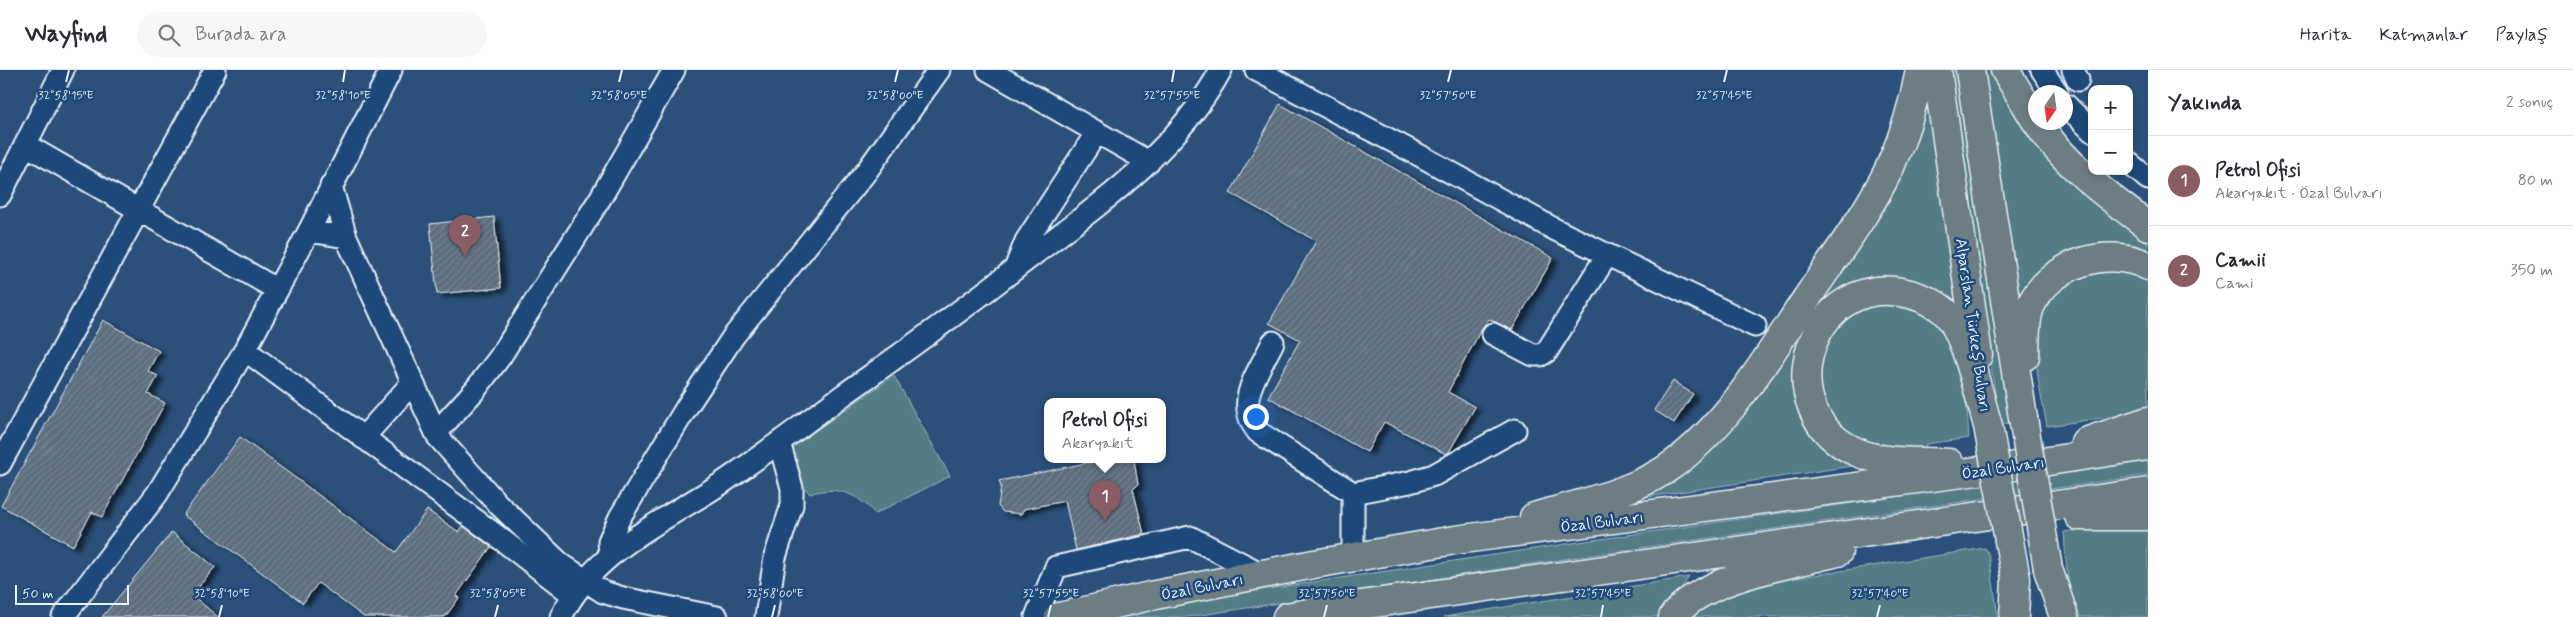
<!DOCTYPE html>
<html lang="tr">
<head>
<meta charset="utf-8">
<style>
	body { margin:0; font-family:Mynerve,sans-serif; background:#f7f7f7; color:#2b2b33 }
	.controls { position:absolute; right:15px; top:15px; display:grid; overflow:hidden; border-radius:10px; box-shadow:0 2px 8px #0003 }
	.controls button { width:45px; height:45px; display:grid; place-items:center; padding:0; border:0; border-bottom:1px solid #e1e1e2; background:#fff; color:#2b2b33; font:25px sans-serif }
	.compass { position:absolute; left:2028px; top:15px; width:45px; height:45px; border-radius:50%; background:#fff; box-shadow:0 2px 8px #0003; rotate:193deg }
	.scale { position:absolute; left:15px; bottom:12px; width:114px; box-sizing:border-box; padding-left:5px; border:2px solid #e8f1f8; border-top:0; font-size:14px; line-height:18px; white-space:nowrap; color:#e8f1f8; -webkit-text-stroke:4px #1f4a7a; paint-order:stroke }
	.you { position:absolute; left:1255px; top:346px; width:18px; height:18px; margin:-12px; border:4px solid #fff; border-radius:50%; background:#1a73e8; box-shadow:0 0 0 8px #1a73e833 }
	.badge { display:grid; place-items:center; width:32px; height:32px; border-radius:50%; background:#8a5d65; color:#fff; font-size:16px; font-weight:700 }
	.pin { position:absolute; translate:-50% -41px; filter:drop-shadow(0 1px 2px #0008) }
	.pin::after { content:''; position:absolute; top:26px; width:18px; height:15px; background:inherit; clip-path:polygon(0 0,100% 0,50% 100%) }
	.popup { position:absolute; left:1044px; top:328px; width:122px; height:65px; box-sizing:border-box; display:grid; place-content:center; border-radius:10px; background:#fff; filter:drop-shadow(0 1px 4px #0005); font-size:16px; white-space:nowrap; color:#7c7c81 }
	.popup b { font-size:19px; color:#2b2b33 }
	.popup::after { content:''; position:absolute; left:50%; top:100%; margin-left:-10px; border:10px solid transparent; border-top-color:#fff }
	.list { margin:0; padding:0; list-style:none }
	h2 { display:flex; justify-content:space-between; align-items:center; height:65px; margin:0; padding:0 20px; font-size:21px }
	h2 small { font-size:16px; font-weight:400; color:#7c7c81 }
	.list li { display:grid; grid-template-columns:32px 1fr auto; gap:15px; align-items:center; box-sizing:border-box; height:90px; padding:0 20px; border-top:1px solid #e1e1e2 }
	.list b { display:block; font-size:19px; white-space:nowrap }
	.list p { margin:0; font-size:16px; white-space:nowrap; color:#7c7c81 }
	.list em { font-size:16px; font-style:normal; color:#7c7c81 }
	.icon { flex:none; width:28px; height:28px; fill:none; stroke:currentColor; stroke-width:2; stroke-linecap:round; stroke-linejoin:round }
	.map { position:relative; flex:none; width:2148px; height:547px; overflow:hidden }
	header { display:flex; align-items:center; gap:30px; box-sizing:border-box; height:70px; padding:0 25px; background:#fff; border-bottom:1px solid #e1e1e2 }
	header strong { font-size:24px }
	nav { display:flex; gap:28px; margin-inline-start:auto; font-size:18px }
	.search { width:350px; height:45px; background:#f7f7f7; display:flex; align-items:center; gap:12px; box-sizing:border-box; padding:0 18px; border-radius:28px; color:#7c7c81; font-size:19px }
	main { display:flex }
	aside { flex:1; background:#fff }
	.map>svg:first-child { display:block }
	.green { fill:#527c84; stroke:#9db6be }
	.building { fill:url(#building-hatch); stroke:#e8f1f8; filter:url(#shadow) }
	.lines { fill:none; stroke-linecap:round; stroke-linejoin:round }
	.minor-casing { stroke:#e8f1f8; stroke-width:25 }
	.highway-casing { stroke:#e8f1f8; stroke-width:31 }
	.minor { stroke:#1f4a7a; stroke-width:21 }
	.highway { stroke:#6c7e84; stroke-width:28 }
	.highway-bridge-casing { stroke:#e8f1f8; stroke-width:31; stroke-linecap:butt }
	.highway-bridge { stroke:#6c7e84; stroke-width:28 }
	.ticks { fill:none; stroke:#e8f1f8; stroke-width:2 }
	.labels { text-anchor:middle; stroke-width:5; stroke-linejoin:round; paint-order:stroke }
	.street-label { font-size:16px; fill:#e8f1f8; stroke:#1f4a7a }
	.ticks-label { font-size:12px; text-anchor:middle; fill:#e8f1f8; stroke:#1f4a7a; stroke-width:5; stroke-linejoin:round; paint-order:stroke }
</style>
</head>
<body>
<header>
<strong>Wayfind</strong>
<div class="search"><svg class="icon" aria-label="search" viewBox="0 0 24 24"><circle cx="10" cy="10" r="6"/><path d="M15 15l6 6"/></svg>Burada ara</div>
<nav><a>Harita</a><a>Katmanlar</a><a>Paylaş</a></nav>
</header>
<main>
<div class="map">
<svg width="2148" height="547" viewBox="0 0 2148 547">
	<defs>
		<pattern id="building-hatch" width="6" height="6" patternUnits="userSpaceOnUse" patternTransform="scale(1.25)"><rect width="6" height="6" fill="#5d6e7e"/><path d="M-1 1l2-2M0 6l6-6M5 7l2-2" fill="none" stroke="#748391"/></pattern>
		<filter id="shadow"><feDropShadow dx="5.5" dy="3" stdDeviation="2.5" flood-color="#0009"/></filter>
	</defs>
	<rect width="100%" height="100%" fill="#2b517b"/>
	<filter id="ink" filterUnits="userSpaceOnUse"><feTurbulence type="fractalNoise" baseFrequency=".02" numOctaves="2"/><feDisplacementMap in="SourceGraphic" scale="10" xChannelSelector="R" yChannelSelector="G"/><feConvolveMatrix kernelMatrix="1 2 1 2 8 2 1 2 1" color-interpolation-filters="sRGB"/></filter>
	<g filter="url(#ink)">
		<path class="green" d="M1946,0H1959L2013,352L2000,355Z
			M1982,0H1993L2092,130L2148,172V184L2133,178L2017,238Z
			M1927,11L1961,245L1878,211L1797,295L1852,389V396L1640,428L1638,425L1717,370Z
			M2120,199L2148,209V337L2116,346L2047,356C2038,310 2019,239 2069,211C2075,208 2083,202 2089,201C2099,199 2110,200 2120,199Z
			M1881,230L1933,245L1956,279L1967,339L1969,368L1926,374L1925,379L1863,376L1830,347L1816,310L1828,261L1839,248Z
			M894,306L950,406L875,444C858,423 835,415 810,424L801,414L788,380Z
			M2148,391V405L1565,489L1188,547H1119L1228,525L1593,470Z
			M2131,453H2148V547H2077C2067,520 2066,491 2064,462Z
			M1985,478L1989,484L1998,547H1689L1727,519Z
			M1689,507L1661,547H1444Z"/>
		<path class="building" d="M1280,34L1553,188L1512,260L1489,249L1482,258L1448,322L1475,337L1449,382L1446,384L1384,352L1367,382L1268,327L1300,270L1269,253L1316,171L1230,123Z
			M494,147L501,218L437,224L430,154Z
			M103,250L159,281L148,301L158,306L148,324L165,333L102,447L92,442L73,476L1,436Z
			M1673,311L1693,324L1674,353L1654,340Z
			M240,367L396,482L427,440L459,462L463,456L491,477L456,526L459,528L445,547H364L318,513L303,533L183,445Z
			M1101,390H1134L1138,415L1133,419L1144,464L1076,480L1065,431L1024,439L1021,444L1003,442L998,436L1001,417L999,411Z
			M172,462L215,497L192,525L218,547H102Z"/>
		<g class="lines">
			<g class="minor-casing">
				<path id="minor" d="M988,0L1149,92
					M1256,0L1417,84L1556,160L1755,256
					M2042,0L2057,22
					M2073,0L2078,10
					M2066,35L2092,61
					M26,75L276,219
					M2129,93L2148,109
					M0,125L63,0
					M309,161L346,167L331,116
					M346,167L438,367L497,433L561,494L603,522L623,528L717,547
					M1015,199L1026,171L1097,62
					M1493,264L1533,285H1541L1547,281L1607,185
					M1273,272C1259,302 1233,332 1258,362L1353,423
					M245,280L497,466L573,525
					M436,363L475,320L500,287L601,127L674,0
					M363,368L412,313
					M0,394L215,0
					M610,486L609,471L620,447L688,335L733,267L866,102L939,0
					M1353,488V423L1410,412L1434,405L1515,360
					M63,547L157,424L245,280L309,161L391,0
					M561,547C593,481 664,451 722,413C763,385 802,355 842,326C902,283 962,241 1020,195C1095,137 1174,85 1221,0
					M766,547L775,487L792,435V418L779,372
					M1036,547L1056,497L1190,467L1262,504"/>
			</g>
			<g class="highway-casing">
				<path id="highway" d="M1937,0L1978,285
					M1970,0L2023,348
					M2005,0L2036,51
					M2037,52C2063,94 2109,127 2148,156
					M2025,286C2026,271 2024,252 2030,237C2049,194 2107,175 2148,196
					M2085,372L2148,351
					M1949,393C1920,391 1886,394 1859,383C1764,345 1808,197 1910,224C1924,228 1939,234 1949,246C1967,269 1979,326 1988,356
					M2079,446H2148
					M1534,447C1581,433 1635,423 1675,393C1732,350 1770,283 1809,225C1837,183 1868,143 1890,97C1904,66 1914,33 1920,0
					M2048,499L2064,547
					M1059,547L1150,526L1314,494L1455,470L2008,397L2148,376
					M1287,547L1319,541L2148,422
					M1673,547C1701,507 1792,494 1838,482
					M2014,547L2016,509"/>
			</g>
			<use href="#minor" class="minor"/>
			<use href="#highway" class="highway"/>
			<g class="highway-bridge-casing">
				<path id="highway-bridge" d="M2023,348L2048,499
					M1988,356L2016,509"/>
			</g>
			<use href="#highway-bridge" class="highway-bridge"/>
		</g>
	</g>
	<path class="ticks" d="M66,12L69,0M343,12L345,0M619,12L622,0M895,12L898,0M1172,12L1174,0M1448,12L1451,0M1724,12L1727,0M219,547L222,535M495,547L498,535M772,547L775,535M1048,547L1051,535M1324,547L1327,535M1601,547L1603,535M1877,547L1880,535"/>
	<g class="labels">
		<g class="street-label">
			<text transform="translate(1974 255) rotate(82)" y="6">Alparslan Türkeş Bulvarı</text>
			<text transform="translate(2003 397) rotate(-8)" y="6">Özal Bulvarı</text>
			<text transform="translate(1602 451) rotate(-7)" y="6">Özal Bulvarı</text>
			<text transform="translate(1202 516) rotate(-11)" y="6">Özal Bulvarı</text>
		</g>
	</g>
	<g class="ticks-label">
		<text x="66" y="29">32°58'15"E</text>
		<text x="343" y="29">32°58'10"E</text>
		<text x="895" y="29">32°58'00"E</text>
		<text x="1172" y="29">32°57'55"E</text>
		<text x="619" y="29">32°58'05"E</text>
		<text x="1448" y="29">32°57'50"E</text>
		<text x="1724" y="29">32°57'45"E</text>
		<text x="222" y="527">32°58'10"E</text>
		<text x="498" y="527">32°58'05"E</text>
		<text x="775" y="527">32°58'00"E</text>
		<text x="1051" y="527">32°57'55"E</text>
		<text x="1327" y="527">32°57'50"E</text>
		<text x="1603" y="527">32°57'45"E</text>
		<text x="1880" y="527">32°57'40"E</text>
	</g>
</svg>
<div class="controls">
<button>+</button>
<button>−</button>
</div>
<svg class="compass" viewBox="-18 -18 36 36"><path d="M0-13l5 13h-10z" fill="#e53935"/><path d="M0 13l5-13h-10z" fill="#7c7c81"/></svg>
<div class="scale">50 m</div>
<div class="you"></div>
<div class="pin badge" style="left:1105px;top:451px">1</div>
<div class="popup"><b>Petrol Ofisi</b>Akaryakıt</div>
<div class="pin badge" style="left:465px;top:186px">2</div>
</div>
<aside>
<h2>Yakında<small>2 sonuç</small></h2>
<ul class="list">
<li><span class="badge">1</span><div><b>Petrol Ofisi</b><p>Akaryakıt · Özal Bulvarı</p></div><em>80 m</em></li>
<li><span class="badge">2</span><div><b>Camii</b><p>Cami</p></div><em>350 m</em></li>
</ul>
</aside>
</main>
</body>
</html>
